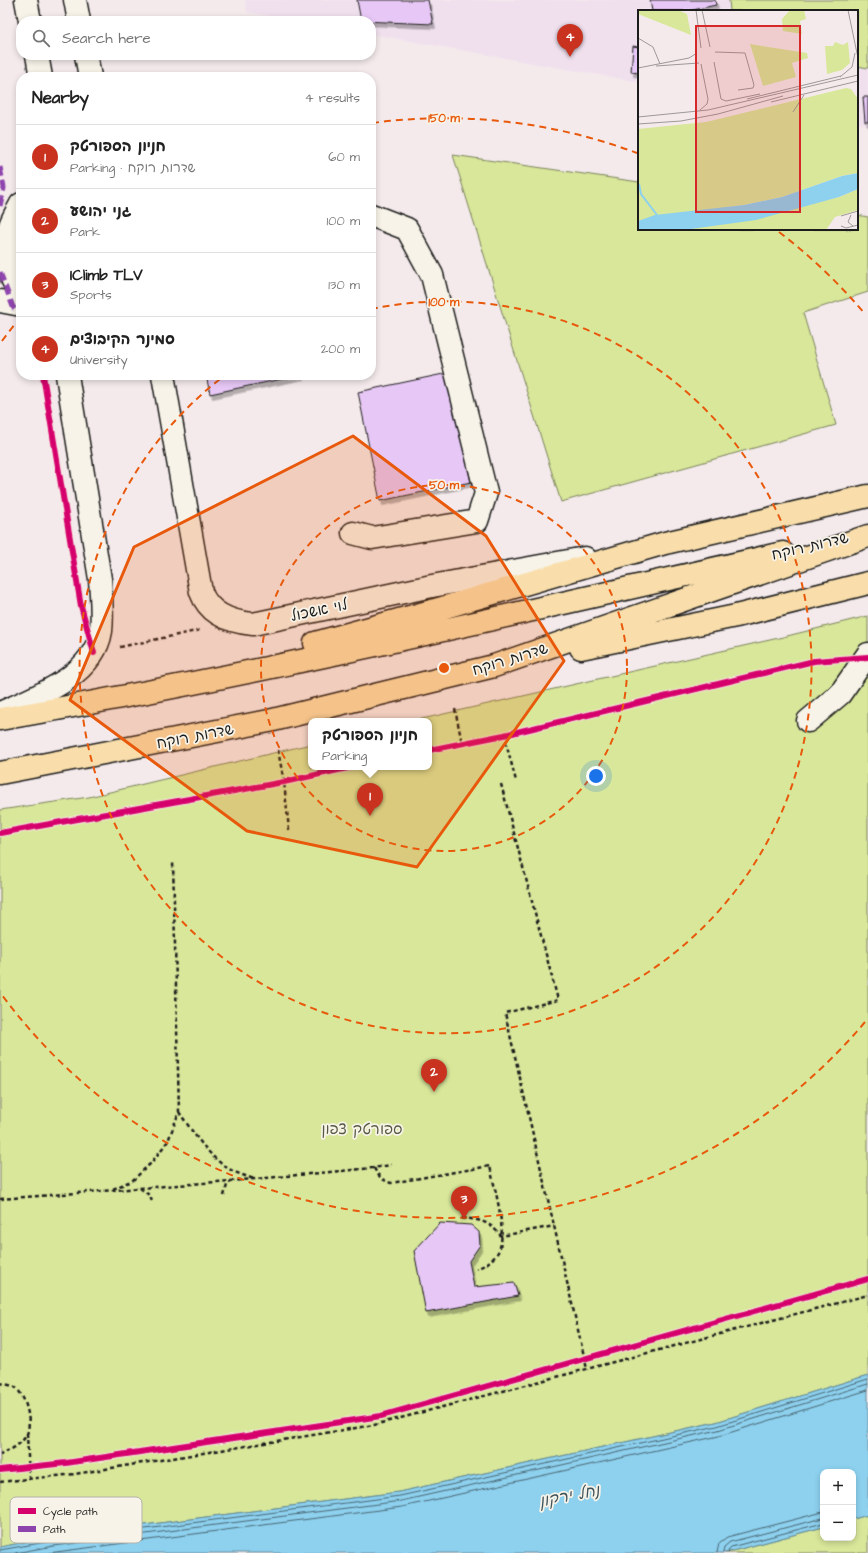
<!DOCTYPE html>
<html lang="en">
<head>
<meta charset="utf-8">
<style>
	body { margin:0; font-family:"Architects Daughter","Playpen Sans Hebrew",sans-serif; background:#f2f2f2; color:#222 }
	.controls { position:absolute; right:12px; bottom:12px; display:grid; overflow:hidden; border-radius:8px; box-shadow:0 2px 6px #0003 }
	.controls button { width:36px; height:36px; display:grid; place-items:center; padding:0; border:0; border-bottom:1px solid #e0e0e0; background:#fff; color:#222; font:20px sans-serif }
	.you { position:absolute; left:596px; top:776px; width:14px; height:14px; margin:-10px; border:3px solid #fff; border-radius:50%; background:#1a73e8; box-shadow:0 0 0 6px #1a73e833 }
	.badge { display:grid; place-items:center; width:26px; height:26px; border-radius:50%; background:#c8321e; color:#fff; font-size:13px; font-weight:700 }
	.pin { position:absolute; translate:-50% -33px; filter:drop-shadow(0 1px 2px #0008) }
	.pin::after { content:''; position:absolute; top:21px; width:14px; height:12px; background:inherit; clip-path:polygon(0 0,100% 0,50% 100%) }
	.popup { position:absolute; left:308px; top:718px; width:124px; height:52px; box-sizing:border-box; display:grid; place-content:center; border-radius:8px; background:#fff; filter:drop-shadow(0 1px 3px #0005); font-size:13px; white-space:nowrap; color:#767676 }
	.popup b { font-size:15px; color:#222 }
	.popup::after { content:''; position:absolute; left:50%; top:100%; margin-left:-8px; border:8px solid transparent; border-top-color:#fff }
	.list { margin:0; padding:0; list-style:none }
	h2 { display:flex; justify-content:space-between; align-items:center; height:52px; margin:0; padding:0 16px; font-size:17px }
	h2 small { font-size:13px; font-weight:400; color:#767676 }
	.list li { display:grid; grid-template-columns:26px 1fr auto; gap:12px; align-items:center; box-sizing:border-box; height:64px; padding:0 16px; border-top:1px solid #e0e0e0 }
	.list b { display:block; font-size:15px; white-space:nowrap }
	.list p { margin:0; font-size:13px; white-space:nowrap; color:#767676 }
	.list em { font-size:13px; font-style:normal; color:#767676 }
	.icon { flex:none; width:22px; height:22px; fill:none; stroke:currentColor; stroke-width:2; stroke-linecap:round; stroke-linejoin:round }
	.map { position:relative; flex:none; width:868px; height:1553px; overflow:hidden }
	.search { position:absolute; background:#fff; box-shadow:0 2px 6px #0003; left:16px; top:16px; width:360px; height:44px; display:flex; align-items:center; gap:10px; box-sizing:border-box; padding:0 14px; border-radius:16px; color:#767676; font-size:15px }
	.panel { position:absolute; background:#fff; box-shadow:0 2px 6px #0003; left:16px; top:72px; width:360px; height:308px; border-radius:16px }
	.map>svg:first-child { display:block }
	.built { fill:#f0e0ee }
	.green { fill:#d8e79a; stroke:#7a825b }
	.water { fill:#8dd1ef; stroke:#60899b }
	.lines { fill:none; stroke-linecap:round; stroke-linejoin:round }
	.shore { stroke:#496470; stroke-width:1 }
	.building { fill:#e6c7f5; stroke:#1c1c1c; filter:url(#shadow) }
	.minor-casing { stroke:#1c1c1c; stroke-width:25 }
	.major-casing { stroke:#1c1c1c; stroke-width:25 }
	.path { stroke:#1c1c1c; stroke-width:2.5; stroke-dasharray:4 3; stroke-linecap:butt }
	.minor { stroke:#f7f3e8; stroke-width:22 }
	.major { stroke:#f9deab; stroke-width:22 }
	.quiet { stroke:#8e44ad; stroke-width:5; stroke-dasharray:10 5; stroke-linecap:butt }
	.cycleway-casing { stroke:#f7f3e8; stroke-width:8 }
	.cycleway { stroke:#d6006c; stroke-width:6 }
	.marked { fill:#e8590c; fill-opacity:0.2; stroke:#e8590c; stroke-width:3; stroke-linejoin:round }
	.ring { fill:none; stroke:#e8590c; stroke-width:2; stroke-dasharray:7 5 }
	.labels { text-anchor:middle; stroke-width:3.5; stroke-linejoin:round; paint-order:stroke }
	.street-label { font-size:15px; fill:#1c1c1c; stroke:#f7f3e8 }
	.park-label { font-size:15px; fill:#545942; stroke:#f7f3e8 }
	.water-label { font-size:16px; font-style:italic; fill:#3e525b; stroke:#f7f3e8 }
	.inset-river { fill:none; stroke:#8dd1ef; stroke-width:2 }
	.inset-road { fill:none; stroke:#9e9898; stroke-width:1 }
	.view { fill:#d62828; fill-opacity:0.15; stroke:#d62828; stroke-width:2 }
	.inset-edge { fill:none; stroke:#1c1c1c; stroke-width:2 }
	.key { fill:#f7f3e8; stroke:#b5b2ab; stroke-width:1 }
	.key-label { font-size:11px; fill:#1c1c1c }
	.centre { fill:#e8590c; stroke:#f7f3e8; stroke-width:2 }
	.ring-label { font-size:12px; text-anchor:middle; font-weight:bold; fill:#e8590c; stroke:#f7f3e8; stroke-width:3.5; stroke-linejoin:round; paint-order:stroke }
</style>
</head>
<body>
<div class="map">
<svg width="868" height="1553" viewBox="0 0 868 1553">
	<defs>
		<filter id="shadow"><feDropShadow dx="2.5" dy="4.5" stdDeviation="0" flood-color="#0004"/></filter>
	</defs>
	<rect width="100%" height="100%" fill="#f4eaeb"/>
	<filter id="ink" filterUnits="userSpaceOnUse"><feTurbulence type="fractalNoise" baseFrequency=".025" numOctaves="2"/><feDisplacementMap in="SourceGraphic" scale="8" xChannelSelector="R" yChannelSelector="G"/><feConvolveMatrix kernelMatrix="1 2 1 2 8 2 1 2 1" color-interpolation-filters="sRGB"/></filter>
	<g filter="url(#ink)">
		<path class="built" d="M245,0H868V126L857,123V11H639V82L371,34V21H298L247,12Z"/>
		<path class="green" d="M729,0H868V68L857,66V11H730Z
			M453,155L639,182V229H857V215L868,217V292L803,313L836,425L561,502Z
			M868,616V1375L716,1422L399,1492L52,1537L0,1547V810L89,797L311,744V767H429V721H413L783,637Z
			M868,1515V1553H725L823,1527V1538H853V1519Z"/>
		<path class="water" d="M868,1375V1515L853,1519V1472H823V1527L725,1553H0V1547L52,1537L399,1492L716,1422Z"/>
		<g class="lines">
			<path class="shore" d="M0,1550L52,1541L400,1496L717,1426L868,1379
				M15,1553L53,1546L401,1501L718,1430L868,1384
				M48,1553L402,1507L719,1436L868,1390
				M717,1553L719,1543L727,1537L823,1512
				M723,1553L724,1547L730,1542L823,1518
				M728,1553L729,1549L731,1547L823,1523"/>
		</g>
		<path class="building" d="M357,0H428L433,24L361,21Z
			M650,0H715L716,5L688,11H652Z
			M633,46L639,47V73L631,72Z
			M863,97H868V122H865Z
			M448,373L471,482L380,501L358,392Z
			M206,375H301L210,394Z
			M440,1223L471,1225L479,1232L480,1245L469,1261L474,1287L514,1283L518,1296L426,1313L414,1251Z"/>
		<g class="lines">
			<g class="minor-casing">
				<path id="minor" d="M26,0L30,21
					M75,0L79,21
					M37,55L41,77
					M86,55L90,77
					M21,204C17,211 12,219 10,226C4,249 7,276 21,295
					M0,301L21,305
					M163,375L201,592C209,614 231,622 253,624L432,586L585,558
					M353,533L372,538L477,521L486,493L432,275L407,229L371,215
					M0,713C36,697 94,676 101,631C103,614 101,596 100,579L67,375
					M808,721L840,694L868,654"/>
			</g>
			<g class="major-casing">
				<path id="major" d="M315,643L442,608L665,543L868,496
					M581,648L736,616L868,583
					M0,719C263,674 523,612 783,553
					M0,773L269,721L494,666L868,536"/>
			</g>
			<path class="path" d="M120,647L201,630
				M455,709L462,743
				M504,735L516,781
				M278,750L284,782L289,830
				M501,784L558,1000L505,1013L587,1369
				M179,1112C192,1131 210,1159 231,1170C238,1174 246,1176 254,1179
				M374,1168C378,1176 382,1180 391,1183L490,1166C494,1187 506,1226 500,1247C497,1258 486,1265 476,1269
				M140,1188L149,1195L152,1201
				M113,1189L133,1180L151,1163L168,1141L179,1112L173,861
				M224,1196L227,1185L232,1181
				M0,1199L255,1179L373,1168L391,1165
				M462,1218C481,1220 489,1221 501,1236L554,1226
				M0,1383C4,1384 11,1385 15,1387C26,1396 32,1421 27,1434C22,1444 10,1451 0,1454
				M27,1433L29,1479
				M0,1482L75,1474L374,1425L868,1295"/>
			<use href="#minor" class="minor"/>
			<use href="#major" class="major"/>
			<path class="quiet" d="M0,167L4,188L0,206
				M0,272L13,307L21,316"/>
			<g class="cycleway-casing">
				<path id="cycleway" d="M43,375L81,606L94,653
					M429,750L504,735L814,661L868,657
					M0,833L284,782L352,767
					M0,1470L66,1463L381,1416L868,1279"/>
			</g>
			<use href="#cycleway" class="cycleway"/>
		</g>
	</g>
	<path class="marked" d="M353,436L486,536L564,661L417,867L247,831L70,700L134,547Z"/>
	<g class="ring">
		<circle cx="444" cy="668" r="183"/>
		<path d="M371 309A366 366 0 1 1 224 376"/>
		<path d="M865 1022A550 550 0 0 1 2 995M2 341A550 550 0 0 1 20 318M372 123A550 550 0 0 1 637 153M779 232A550 550 0 0 1 865 314"/>
	</g>
	<g class="labels">
		<g class="street-label">
			<text transform="translate(810 546) rotate(-13)" y="5">שדרות רוקח</text>
			<text transform="translate(319 610) rotate(-12)" y="5">לוי אשכול</text>
			<text transform="translate(510 659) rotate(-17)" y="5">שדרות רוקח</text>
			<text transform="translate(195 736) rotate(-11)" y="5">שדרות רוקח</text>
		</g>
		<g class="park-label">
			<text x="362" y="1134">ספורטק צפון</text>
		</g>
		<g class="water-label">
			<text transform="translate(569 1495) rotate(-11)" y="6">נחל ירקון</text>
		</g>
	</g>
	<g transform="translate(638 10)">
		<rect width="220" height="220" fill="#f4eaeb"/>
		<path d="M0,0H40L49,4L53,25L0,4ZM152,0H166L168,9L162,11L164,24L145,21L144,9ZM197,32L205,35L210,32L212,53L204,60L189,64L187,36H195ZM112,34L169,43L170,48L154,53L158,67L125,76ZM208,78L213,79L220,89V163L204,166L144,187L106,195L20,206L0,211V119L68,112ZM220,179V200L197,207L188,220H46L201,187Z" fill="#d8e79a"/>
		<path d="M220,163V179L201,187L118,210L46,220H0V211L17,205L106,195L144,187L204,166Z" fill="#8dd1ef"/>
		<path class="inset-river" d="M1,174L3,184L19,205"/>
		<path class="inset-road" d="M58,0L63,38M64,0L72,37M210,0L220,48M0,28L15,37L22,54M77,42L107,43L116,75L115,78L100,80M76,52L83,89L88,91L122,84M18,56L61,53M0,58L51,48L59,43M202,67L214,57L217,43M109,89L203,66M133,92L220,71M62,100L69,94L70,89L63,54M155,102L166,85M0,107L70,100L220,65M0,114L43,111L80,104L145,86M213,205L210,212L215,216M203,206L220,201M203,216L208,218L220,215"/>
		<path class="view" d="M58,16H162V202H58Z"/>
		<rect width="220" height="220" class="inset-edge"/>
	</g>
	<rect x="10" y="1497" width="132" height="46" rx="6" class="key"/>
	<rect x="18" y="1508" width="18" height="6" fill="#d6006c"/>
	<rect x="18" y="1526" width="18" height="6" fill="#8e44ad"/>
	<g class="key-label">
		<text x="43" y="1515">Cycle path</text>
		<text x="43" y="1533">Path</text>
	</g>
	<circle cx="444" cy="668" r="6" class="centre"/>
	<g class="ring-label">
		<text x="444" y="122">150 m</text>
		<text x="444" y="306">100 m</text>
		<text x="444" y="489">50 m</text>
	</g>
</svg>
<div class="controls">
<button>+</button>
<button>−</button>
</div>
<div class="you"></div>
<div class="pin badge" style="left:370px;top:816px">1</div>
<div class="popup"><b>חניון הספורטק</b>Parking</div>
<div class="pin badge" style="left:434px;top:1092px">2</div>
<div class="pin badge" style="left:464px;top:1219px">3</div>
<div class="pin badge" style="left:570px;top:57px">4</div>
<div class="search"><svg class="icon" aria-label="search" viewBox="0 0 24 24"><circle cx="10" cy="10" r="6"/><path d="M15 15l6 6"/></svg>Search here</div>
<section class="panel">
<h2>Nearby<small>4 results</small></h2>
<ul class="list">
<li><span class="badge">1</span><div><b>חניון הספורטק</b><p>Parking · שדרות רוקח</p></div><em>60 m</em></li>
<li><span class="badge">2</span><div><b>גני יהושע</b><p>Park</p></div><em>100 m</em></li>
<li><span class="badge">3</span><div><b>IClimb TLV</b><p>Sports</p></div><em>130 m</em></li>
<li><span class="badge">4</span><div><b>סמינר הקיבוצים</b><p>University</p></div><em>200 m</em></li>
</ul>
</section>
</div>
</body>
</html>
